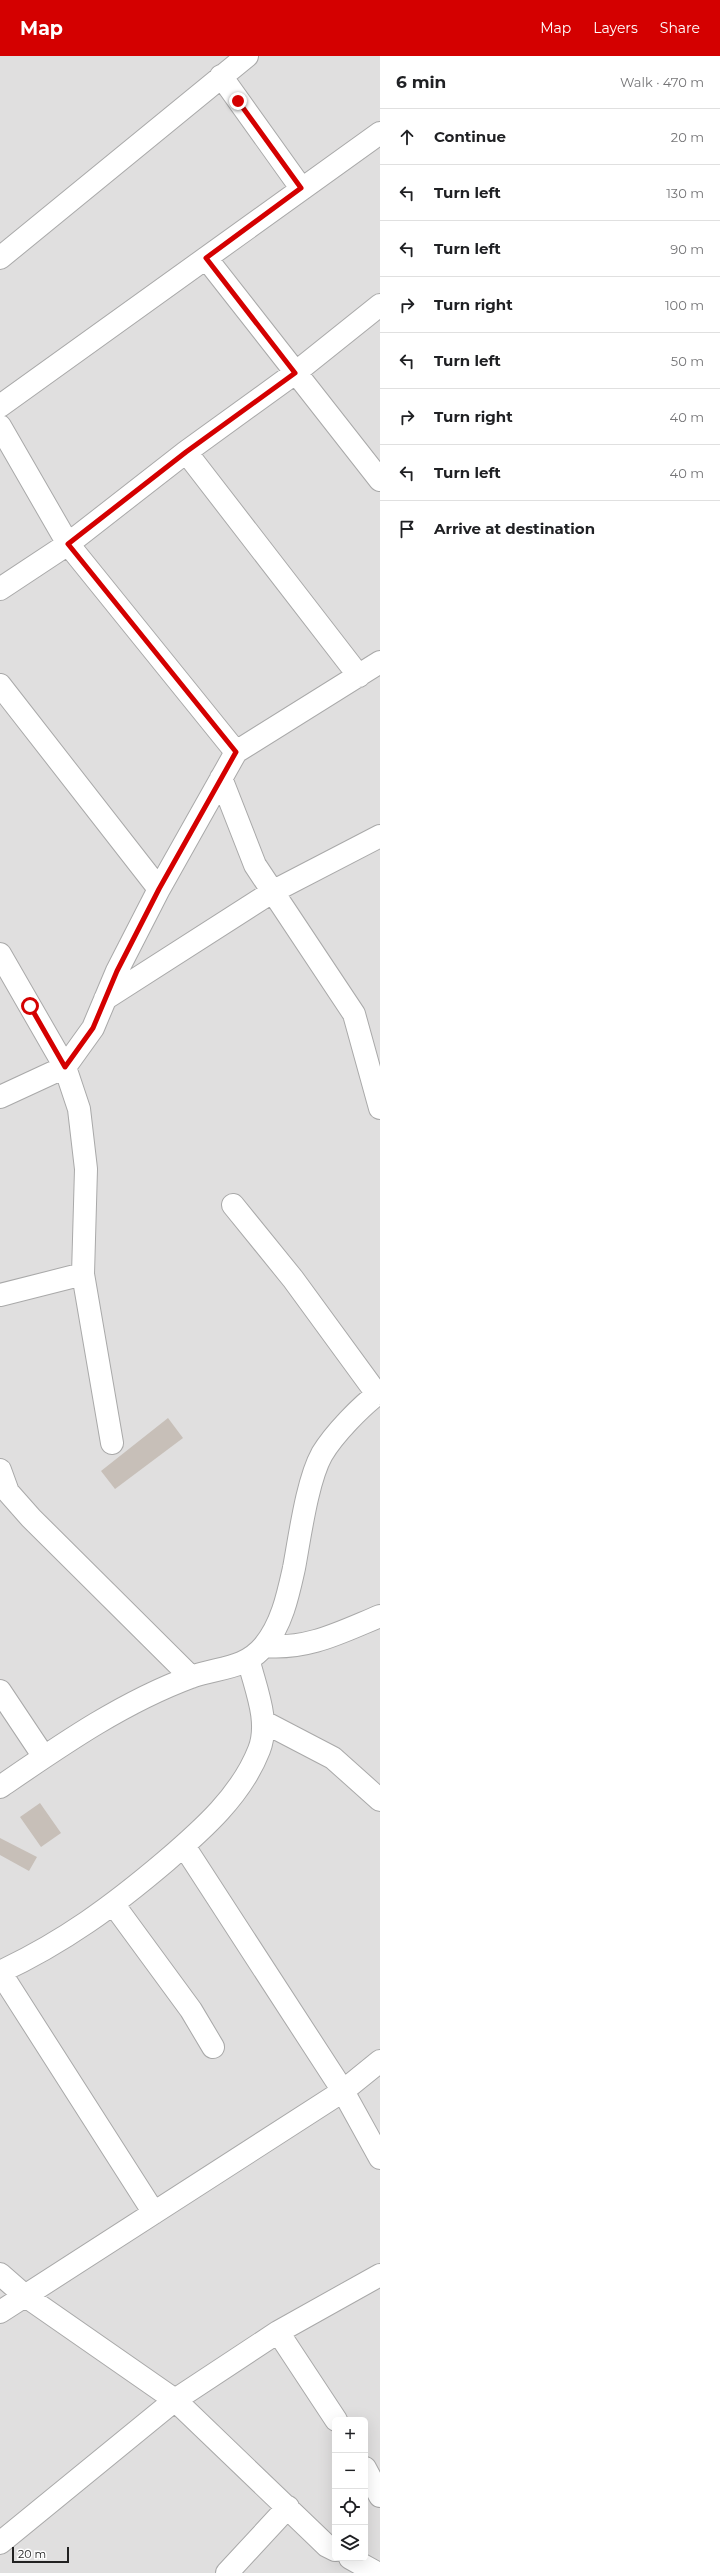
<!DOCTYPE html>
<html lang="en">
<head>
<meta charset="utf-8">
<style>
	body { margin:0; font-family:Montserrat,sans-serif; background:#f6f6f6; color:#202124 }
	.controls { position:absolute; right:12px; bottom:12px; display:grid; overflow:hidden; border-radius:6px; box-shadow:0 4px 16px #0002 }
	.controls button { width:36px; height:36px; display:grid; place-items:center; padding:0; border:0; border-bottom:1px solid #e0e0e0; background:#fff; color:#202124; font:20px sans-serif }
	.scale { position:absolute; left:12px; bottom:10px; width:57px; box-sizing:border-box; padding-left:4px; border:2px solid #222; border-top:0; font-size:11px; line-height:14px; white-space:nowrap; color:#222; -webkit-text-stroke:3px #fff; paint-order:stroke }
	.stop { position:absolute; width:12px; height:12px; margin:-9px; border:3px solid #d40000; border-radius:50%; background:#fff }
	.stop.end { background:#d40000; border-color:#fff; box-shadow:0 1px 4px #0008 }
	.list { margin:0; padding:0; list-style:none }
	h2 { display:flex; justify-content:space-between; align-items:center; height:52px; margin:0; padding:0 16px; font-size:17px }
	h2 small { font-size:13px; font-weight:400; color:#757577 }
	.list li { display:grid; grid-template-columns:26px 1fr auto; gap:12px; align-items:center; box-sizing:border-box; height:56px; padding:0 16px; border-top:1px solid #e0e0e0 }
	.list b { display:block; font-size:15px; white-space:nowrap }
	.list em { font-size:13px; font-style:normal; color:#757577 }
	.icon { flex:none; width:22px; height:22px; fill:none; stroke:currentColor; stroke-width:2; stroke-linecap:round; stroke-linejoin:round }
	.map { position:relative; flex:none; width:380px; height:2517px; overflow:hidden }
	header { display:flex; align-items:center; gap:24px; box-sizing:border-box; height:56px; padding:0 20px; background:#d40000; color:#fff }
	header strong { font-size:19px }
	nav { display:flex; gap:22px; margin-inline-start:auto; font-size:14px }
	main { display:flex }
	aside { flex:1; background:#fff }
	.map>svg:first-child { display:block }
	.residential { fill:#e0dfdf; fill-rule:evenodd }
	.building { fill:#c7bfb8 }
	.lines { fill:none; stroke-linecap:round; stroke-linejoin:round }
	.minor-casing { stroke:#a9a9a9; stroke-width:24 }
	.minor { stroke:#fff; stroke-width:22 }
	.route { stroke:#d40000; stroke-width:5 }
</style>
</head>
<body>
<header>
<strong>Map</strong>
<nav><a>Map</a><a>Layers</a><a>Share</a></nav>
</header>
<main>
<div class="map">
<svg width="380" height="2517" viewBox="0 0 380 2517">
	<rect width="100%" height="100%" fill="#f2efe9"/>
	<path class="residential" d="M0,0H380V2517H0ZM335,2364H365V2502H335Z"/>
	<path class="building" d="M168,1362L183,1382L115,1433L101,1415Z
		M40,1747L61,1777L41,1791L20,1761Z
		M0,1782L37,1801L29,1815L0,1799Z"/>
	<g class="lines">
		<g class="minor-casing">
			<path id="minor" d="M221,20L301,132
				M0,202L247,0
				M206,202L380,424
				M0,350L380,77
				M0,370L68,488L236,696
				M186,396L359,620
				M0,533L68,488L186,396L295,317L380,249
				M0,629L159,833
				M221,722L255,809L354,958L380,1052
				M0,898L65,1011L79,1053L86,1113L83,1218L112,1387
				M105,943L272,836L380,780
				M0,1041L65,1011L93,972L117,915L159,833L236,696L380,606
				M233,1149L293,1223L377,1338
				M0,1239L83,1218
				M0,1414L8,1436L31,1462L191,1621
				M264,1590C308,1594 341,1576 380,1560
				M0,1635L44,1701
				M264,1666L333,1702L380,1744
				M0,1731C60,1690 121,1647 191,1621C218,1611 244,1614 264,1590C282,1568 288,1539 294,1512C300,1480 307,1425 322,1398C334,1378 361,1350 380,1336
				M184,1790L343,2035L380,2102
				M114,1849L191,1954L213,1991
				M0,1916C64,1886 113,1850 166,1805C202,1774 241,1740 259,1694C270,1666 256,1634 249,1606
				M0,1916L154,2157
				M0,2218L24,2239L175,2344L327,2490L335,2494
				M0,2256L343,2035L380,2005
				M278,2276L336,2364
				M365,2412L380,2440
				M0,2487L175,2344L278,2276L380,2219
				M350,2502L377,2517
				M227,2517L288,2451"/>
		</g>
		<use href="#minor" class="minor"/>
	</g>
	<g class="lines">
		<path class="route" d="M30,950L65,1011L93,972L117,915L159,833L236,696L68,488L186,396L295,317L206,202L301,132L238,45"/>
	</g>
</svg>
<div class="controls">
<button>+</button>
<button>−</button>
<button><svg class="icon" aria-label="locate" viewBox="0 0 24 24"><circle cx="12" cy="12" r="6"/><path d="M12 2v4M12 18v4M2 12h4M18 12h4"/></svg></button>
<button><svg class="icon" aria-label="layers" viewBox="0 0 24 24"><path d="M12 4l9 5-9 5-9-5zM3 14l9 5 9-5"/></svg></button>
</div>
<div class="scale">20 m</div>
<div class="stop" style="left:30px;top:950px"></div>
<div class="stop end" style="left:238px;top:45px"></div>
</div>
<aside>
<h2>6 min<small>Walk · 470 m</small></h2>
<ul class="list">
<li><svg class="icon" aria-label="ahead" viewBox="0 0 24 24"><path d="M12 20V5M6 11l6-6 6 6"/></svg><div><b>Continue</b></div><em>20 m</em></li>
<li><svg class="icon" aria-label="left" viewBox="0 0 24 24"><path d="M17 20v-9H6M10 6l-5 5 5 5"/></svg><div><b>Turn left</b></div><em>130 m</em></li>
<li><svg class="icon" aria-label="left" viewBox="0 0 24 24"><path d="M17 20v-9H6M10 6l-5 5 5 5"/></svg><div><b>Turn left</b></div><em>90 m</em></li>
<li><svg class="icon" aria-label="right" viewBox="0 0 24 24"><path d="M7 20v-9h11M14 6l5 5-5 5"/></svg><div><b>Turn right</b></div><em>100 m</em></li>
<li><svg class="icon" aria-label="left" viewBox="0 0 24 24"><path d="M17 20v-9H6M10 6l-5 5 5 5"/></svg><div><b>Turn left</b></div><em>50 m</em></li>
<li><svg class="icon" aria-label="right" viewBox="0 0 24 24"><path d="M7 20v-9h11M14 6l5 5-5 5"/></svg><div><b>Turn right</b></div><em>40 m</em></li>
<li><svg class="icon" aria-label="left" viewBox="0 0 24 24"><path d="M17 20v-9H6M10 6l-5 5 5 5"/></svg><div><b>Turn left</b></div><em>40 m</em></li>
<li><svg class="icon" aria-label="arrive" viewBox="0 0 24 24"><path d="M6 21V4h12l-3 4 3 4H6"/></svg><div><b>Arrive at destination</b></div></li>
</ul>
</aside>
</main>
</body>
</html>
